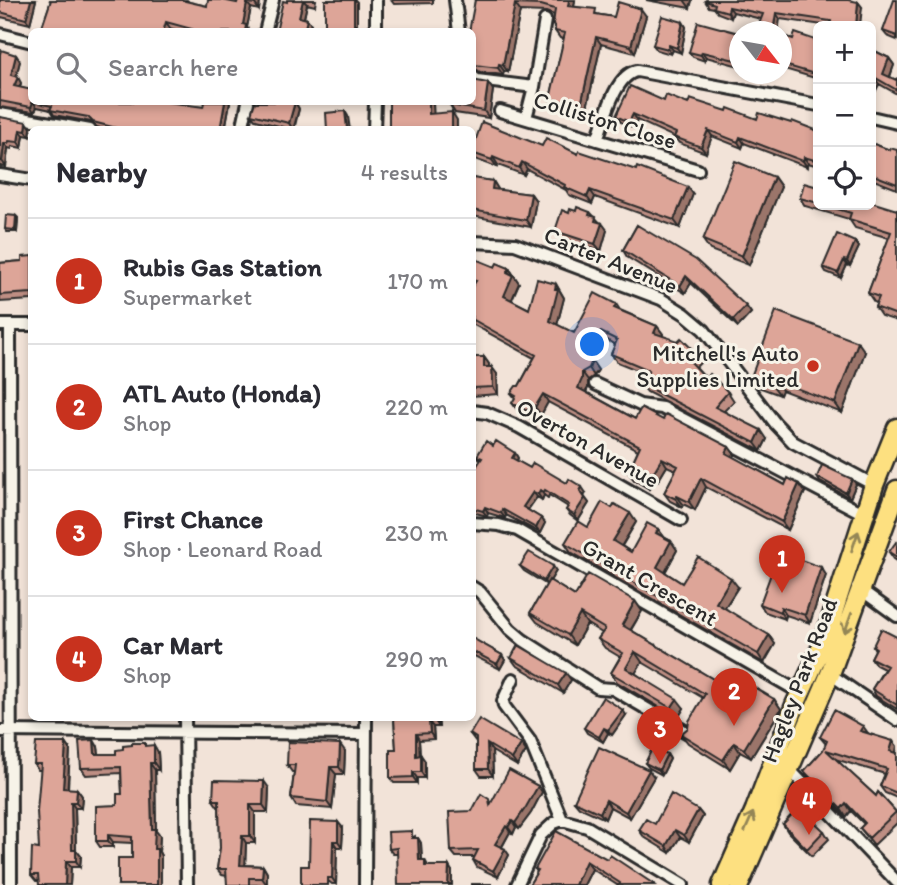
<!DOCTYPE html>
<html lang="en">
<head>
<meta charset="utf-8">
<style>
	body { margin:0; font-family:Itim,sans-serif; background:#f2f2f3; color:#2b2b33 }
	.controls { position:absolute; right:21px; top:21px; display:grid; overflow:hidden; border-radius:10px; box-shadow:0 4px 10px #0003 }
	.controls button { width:63px; height:63px; display:grid; place-items:center; padding:0; border:0; border-bottom:2px solid #e1e1e2; background:#fff; color:#2b2b33; font:35px sans-serif }
	.compass { position:absolute; left:729px; top:21px; width:63px; height:63px; border-radius:50%; background:#fff; box-shadow:0 4px 10px #0003; rotate:121deg }
	.you { position:absolute; left:593px; top:345px; width:24px; height:24px; margin:-18px; border:5px solid #fff; border-radius:50%; background:#1a73e8; box-shadow:0 0 0 10px #1a73e833 }
	.badge { display:grid; place-items:center; width:46px; height:46px; border-radius:50%; background:#c8321e; color:#fff; font-size:23px; font-weight:700 }
	.pin { position:absolute; translate:-50% -58px; filter:drop-shadow(0 2px 4px #0008) }
	.pin::after { content:''; position:absolute; top:37px; width:24px; height:21px; background:inherit; clip-path:polygon(0 0,100% 0,50% 100%) }
	.list { margin:0; padding:0; list-style:none }
	h2 { display:flex; justify-content:space-between; align-items:center; height:91px; margin:0; padding:0 28px; font-size:30px }
	h2 small { font-size:23px; font-weight:400; color:#7c7c81 }
	.list li { display:grid; grid-template-columns:46px 1fr auto; gap:21px; align-items:center; box-sizing:border-box; height:126px; padding:0 28px; border-top:2px solid #e1e1e2 }
	.list b { display:block; font-size:26px; white-space:nowrap }
	.list p { margin:0; font-size:23px; white-space:nowrap; color:#7c7c81 }
	.list em { font-size:23px; font-style:normal; color:#7c7c81 }
	.icon { flex:none; width:38px; height:38px; fill:none; stroke:currentColor; stroke-width:2; stroke-linecap:round; stroke-linejoin:round }
	.map { position:relative; flex:none; width:897px; height:885px; overflow:hidden }
	.search { position:absolute; background:#fff; box-shadow:0 4px 10px #0003; left:28px; top:28px; width:448px; height:77px; display:flex; align-items:center; gap:18px; box-sizing:border-box; padding:0 24px; border-radius:10px; color:#7c7c81; font-size:26px }
	.panel { position:absolute; background:#fff; box-shadow:0 4px 10px #0003; left:28px; top:126px; width:448px; height:595px; border-radius:10px }
	.map>svg:first-child { display:block }
	.lines { fill:none; stroke-linecap:round; stroke-linejoin:round }
	.street-casing { stroke:#2b2b2b; stroke-width:16 }
	.primary-casing { stroke:#2b2b2b; stroke-width:23 }
	.street { stroke:#f7f3e8; stroke-width:10 }
	.primary { stroke:#fde080; stroke-width:18 }
	.wall { fill:#be8e83; stroke:#2b2b2b; stroke-width:2 }
	.shaded-wall { fill:#9b746a; stroke:#2b2b2b; stroke-width:2 }
	.building { fill:#dda598; stroke:#2b2b2b; stroke-width:2 }
	.oneway { stroke:#948656 }
	.poi-dot { fill:#c8321e; stroke:#f7f3e8; stroke-width:2.5 }
	.labels { text-anchor:middle; stroke-width:6; stroke-linejoin:round; paint-order:stroke }
	.street-label { font-size:23px; fill:#2b2b2b; stroke:#f7f3e8 }
	.poi-label { font-size:23px; fill:#2b2b2b; stroke:#f7f3e8; text-anchor:end }
</style>
</head>
<body>
<div class="map">
<svg width="897" height="885" viewBox="0 0 897 885">
	<rect width="100%" height="100%" fill="#f2e3d8"/>
	<filter id="ink" filterUnits="userSpaceOnUse"><feTurbulence type="fractalNoise" baseFrequency=".0143" numOctaves="2"/><feDisplacementMap in="SourceGraphic" scale="14" xChannelSelector="R" yChannelSelector="G"/><feConvolveMatrix kernelMatrix="1 2 1 2 8 2 1 2 1" color-interpolation-filters="sRGB"/></filter>
	<g filter="url(#ink)">
		<g class="lines">
			<g class="street-casing">
				<path id="street" d="M455,0L459,32
					M265,32L273,0
					M376,32V0
					M0,34L32,42
					M472,76L477,80L534,87
					M500,111L698,170
					M0,114L90,130
					M871,117L897,123
					M526,118L534,87L545,20
					M242,130L248,102
					M374,130L375,102
					M597,140C604,121 615,74 637,71L818,105
					M0,175L32,180
					M472,242L515,244L661,299L685,314L704,330L775,423L793,442L874,485
					M0,325H32
					M10,325L11,885
					M595,384L640,405L662,408L864,514
					M472,411L487,413L519,427L681,520
					M472,523L499,525L517,530L801,693
					M472,587L480,592L510,629L523,640L598,688L613,689L688,733
					M857,587L897,616
					M830,674L897,720
					M513,679L503,701L504,706L530,741L562,820
					M185,718L187,885
					M0,731L365,734
					M790,770L897,882
					M365,885L366,718
					M517,885L541,835L554,823L562,820L587,827L683,885"/>
			</g>
			<g class="primary-casing">
				<path id="primary" d="M722,885L755,810L795,705L823,644L874,485L897,428
					M739,885L830,674L897,490"/>
			</g>
			<use href="#street" class="street"/>
			<use href="#primary" class="primary"/>
		</g>
		<path class="wall" d="M0,0H36L30,24L1,17L0,20Z
			M49,0H187L189,2L207,6L260,0L259,10L251,8L247,27L249,32H183L170,28L169,32H45L42,27L51,1Z
			M287,0H316L315,6L307,4L304,18L307,19L311,24L309,32L287,2Z
			M391,0H433V3L394,4Z
			M475,0H575L574,7L600,15L614,17L646,16L635,53L601,44L586,112L555,106L550,99L564,39L560,38L555,31V29L553,25L554,15L546,12L520,11L508,72L504,71L503,75L480,72L476,69L472,65V32Z
			M646,0H692L690,8Z
			M897,0V40L887,36L883,31Z
			M705,1L858,2L862,7L830,26L780,19H761L733,12L731,18L718,13L714,8L709,7Z
			M683,22L686,27L681,53L673,50L671,54L657,50L653,45Z
			M739,33V66L706,57L705,61L693,57L689,52Z
			M781,35L793,39L818,41V79L781,68Z
			M871,49L889,58L894,65L890,77L896,80L897,78V94L879,84L874,94L871,93Z
			M0,54L16,55L20,61L16,77L21,83L20,88L32,90L203,107L230,102L225,130H106L97,127L91,122L54,115L51,110L37,107L34,112L0,107Z
			M488,83L493,90L489,118L455,113L450,105Z
			M664,101L688,104L727,111L757,119L791,123L818,131V166L808,163L807,167L744,143L742,148L712,136L706,153L679,143L674,137L637,120L634,128L621,122L616,116Z
			M295,102L299,109L294,130L256,120L251,114Z
			M0,117L31,128L30,136L24,135L22,148L12,146V149L8,148L6,167L0,166Z
			M871,143L890,150H897V189L874,180L873,184L871,183Z
			M542,146L578,154L693,194L680,228L595,197L592,204L569,195L566,190L527,169L524,175L498,165L497,167L477,160L472,154V150Z
			M774,177L781,187L749,265L710,250L703,240Z
			M472,178L493,181L498,190L531,194L536,201L531,227L472,216Z
			M818,187V205H871L897,210V321L881,316L875,307L877,303L874,302L868,293L889,238L855,228L849,219L805,206L800,198Z
			M576,211L590,212L607,230L601,251L560,238L555,231L569,213Z
			M16,216L18,218L17,232H7L5,229Z
			M637,225L746,306L751,313L738,327L691,283L685,293L627,257L623,250Z
			M855,242L859,247L850,266L847,265L841,278L826,272L823,267Z
			M32,256V300L0,302V263L22,261Z
			M472,260L495,267L509,268L519,283L511,300L529,309L556,284L564,298L557,325L574,333L616,304L620,310L657,326L663,334L662,336L696,353L702,361L696,367L706,378L728,392L734,401L724,411L767,439L761,451L647,392L641,384L647,374L617,362L611,354L615,345L607,340H602L591,361L598,370L594,376L588,380V388L586,392L635,419L663,420L729,447L735,455L734,457L785,485L799,484L805,492L788,530L706,487L695,510L683,504L682,507L670,501L664,493L676,470L667,466L658,481L655,479L649,489L634,480L628,472L638,450L548,402L541,415L536,413L532,419L518,411L512,403L515,398L511,393L519,386L534,358L472,324Z
			M865,352L842,413L782,390L780,395L758,387L751,377Z
			M472,357H484L489,364V367L497,374L498,394L472,396Z
			M493,446L515,453L518,458L517,461L530,468L586,493L584,496L589,503L578,521L570,515L566,510L568,507L549,495L548,498L544,495L542,500L537,497L528,510L541,518L545,523L540,533L506,515L505,518L488,513L487,516L472,512V473L481,460L477,456Z
			M817,477L852,479L856,484L850,498L820,482Z
			M612,508L636,522L622,546L631,552L658,529L665,538L671,541L677,550L665,572L682,583L738,587L725,608L775,644L764,663L571,552L565,543L588,527Z
			M897,543V561L894,559L889,552Z
			M520,566L556,571L550,581L575,596L635,601L642,611L631,630L745,698L774,699L781,709L751,758L740,752L730,769L688,743L681,734L688,728L703,698L642,662L635,673L684,708L678,718L617,682L611,673L620,657L605,648L598,639L602,633L587,624L575,645L537,622L530,613L547,585L524,571Z
			M798,569L826,575L810,623L786,615L785,619L765,612L760,604Z
			M897,637V709L876,696L872,689L884,669L876,665L871,658L875,650L873,646Z
			M472,638L502,655L505,660L500,669L472,655Z
			M511,658L571,680L563,693L516,665Z
			M626,715L612,735L608,733L603,742L587,733L584,728Z
			M394,718H438L439,727H433L434,739L419,740L420,755L425,761V778H417V783H394L390,778L396,749Z
			M868,733L897,753V798L885,793L880,786L885,774L835,759L876,796L878,792L897,813V823L874,845L860,828L864,824L851,811L846,817L809,778L804,771L823,750L826,744L820,737Z
			M470,734L521,744L526,751L517,766L492,751L493,776H481L476,769V742Z
			M66,743L70,749L68,789H77L82,796L81,808H75L76,850L81,856L80,867H71L70,885H39V881H36L31,875L39,849L41,770H38L34,764Z
			M147,746L158,752L159,770H155L156,831L160,836L159,852L161,856V885H118L132,858V843L113,842V847H100L96,841L117,805L122,794L121,773L86,775L81,768L98,747L99,754H116Z
			M345,751L344,774H336L332,809L296,806L291,798L294,772H292L287,765Z
			M667,754L670,759L662,775L649,768L645,763Z
			M654,777L630,818L610,807L605,819L579,807L574,801Z
			M269,788L268,812H255V843H246L245,865L263,866L267,873V885H227V876L222,875L217,869L220,848L219,807H218L213,800Z
			M542,792L531,813L519,829L516,827L513,834L510,832L502,847L509,855L498,877L477,867L473,860L475,857H456L451,851L491,802Z
			M698,810L703,816L689,842L680,837L670,853L644,837L639,830Z
			M783,824L824,831L829,839L812,856L788,832Z
			M343,828L342,847H337L336,884H332L309,866Z
			M415,836V838H418L421,843L422,860H425L428,866L452,871V885H398V854H393L389,849Z
			M607,859L655,885H617L592,869L584,885H529L537,872L535,869Z"/>
		<path class="shaded-wall" d="M31,0H36L30,24L26,19Z
			M256,0H260L259,10L255,4Z
			M303,0L307,4L303,22L299,17Z
			M354,0H355L357,2V32H354Z
			M569,0H575L573,13L568,6Z
			M686,0H692L690,8L685,1Z
			M858,2L862,7L860,26H856Z
			M247,3L251,8L247,27L249,32H245L243,24Z
			M515,4L520,11L508,72L503,65Z
			M729,7L733,12L731,18L728,12Z
			M641,9L646,16L635,53L631,46Z
			M776,13L780,19L778,32H773Z
			M307,19L311,24L309,32H304Z
			M166,22L170,28L169,32H163Z
			M683,22L686,27L681,53L677,48Z
			M596,37L601,44L586,112L581,105Z
			M669,45L673,50L671,54L668,49Z
			M702,52L706,57L705,61L701,55Z
			M16,55L20,61L15,81L11,75Z
			M889,58L894,65L888,81L883,74Z
			M499,64L504,71L503,75L498,68Z
			M18,77L21,83L18,92L14,86Z
			M874,77L879,84L874,94L871,90V84Z
			M488,83L493,90L489,118L484,111Z
			M33,102L37,107L34,112L31,107Z
			M225,102H230L225,130H220Z
			M295,102L299,109L293,130L289,123Z
			M429,102H433L434,121L429,114Z
			M345,111L348,116L350,130H347Z
			M452,112L457,120V130H452Z
			M633,114L637,120L634,128L629,122Z
			M27,122L31,128L30,136L26,131Z
			M20,130L24,135L22,148L18,142Z
			M708,130L712,136L706,153L701,147Z
			M740,137L744,143L742,148L738,142Z
			M4,143L8,148L6,167L2,161Z
			M493,157L498,165L497,167L492,160Z
			M804,157L808,163L807,167L803,161Z
			M522,162L527,169L524,175L519,168Z
			M871,174L874,180L873,184L871,181Z
			M774,177L781,187L749,265L742,256Z
			M493,181L498,189L497,196L492,189Z
			M688,187L693,194L680,228L674,220Z
			M590,190L595,197L592,204L587,197Z
			M531,194L536,201L531,227L526,220Z
			M16,216L18,218L17,232L15,230Z
			M602,223L607,230L601,251L595,244Z
			M855,242L859,247L850,266L847,261Z
			M844,260L847,265L841,278L838,273Z
			M509,268L519,283L510,304L504,296Z
			M686,276L691,283L685,293L680,286Z
			M556,284L564,298L556,329L550,321Z
			M746,306L751,313L738,327L733,320Z
			M657,326L663,334L660,341L654,333Z
			M597,332L602,340L589,365L584,357Z
			M858,342L865,352L842,413L835,403Z
			M484,357L489,364V374L484,367Z
			M592,361L598,370L594,376L589,368Z
			M492,367L497,374L498,394L493,387Z
			M582,372L588,380V388L583,396L578,388Z
			M775,380L782,390L780,395L773,386Z
			M543,394L548,402L541,415L535,407Z
			M531,405L536,413L532,419L527,411Z
			M761,430L767,439L761,451L755,443Z
			M729,447L735,455L731,461L726,453Z
			M515,453L518,458L515,463L512,458Z
			M662,458L667,466L658,481L653,473Z
			M649,471L655,479L649,489L644,480Z
			M701,478L706,487L695,510L689,502Z
			M852,479L856,484L850,498L846,493Z
			M799,484L805,492L788,530L782,522Z
			M582,487L586,493L584,496L580,491Z
			M540,490L544,495L542,500L538,494Z
			M533,492L537,497L526,512L523,507Z
			M677,496L683,504L682,507L676,499Z
			M585,498L589,503L578,521L574,515Z
			M485,507L488,513L487,516L483,511Z
			M502,509L506,515L505,518L501,513Z
			M630,513L636,522L619,550L613,541Z
			M541,518L545,523L540,533L536,528Z
			M658,529L665,538L656,533Z
			M671,541L677,550L663,576L657,567Z
			M553,566L556,571L547,586L544,581Z
			M821,567L826,575L810,623L805,615Z
			M731,578L738,587L722,612L716,603Z
			M635,601L642,611L628,634L622,625Z
			M781,607L786,615L785,619L780,612Z
			M580,614L587,624L575,645L568,635Z
			M769,635L775,644L764,663L758,654Z
			M635,652L642,662L633,677L626,668Z
			M502,655L505,660L500,669L497,664Z
			M566,673L571,680L563,693L558,685Z
			M677,699L684,708L678,718L671,708Z
			M774,699L781,709L751,758L744,749Z
			M623,710L626,715L612,735L608,730Z
			M434,718H438L439,727L435,721Z
			M429,722L433,727L434,739L430,733Z
			M863,726L868,733L860,731Z
			M604,728L608,733L603,742L599,737Z
			M416,734L419,740L420,761L416,756Z
			M94,740L98,747L100,761L95,754Z
			M893,741L897,746L895,758L890,751Z
			M66,743L70,749L67,795L63,788Z
			M734,743L740,752L730,769L723,760Z
			M340,744L345,751L344,774L339,767Z
			M487,744L492,751L493,776L488,769Z
			M521,744L526,751L517,766L512,759Z
			M154,745L158,752L159,770L154,763Z
			M667,754L670,759L662,775L659,770Z
			M421,755L425,761V778L421,772Z
			M150,763L155,770L156,831L160,836L159,852L161,856V885H157L152,829Z
			M330,767L336,774L332,809L327,802Z
			M649,770L654,777L630,818L626,812Z
			M413,772L417,778V783L413,777Z
			M264,781L269,788L268,812L263,805Z
			M538,786L542,792L531,813L519,829L515,823Z
			M77,789L82,796L81,808L76,802Z
			M606,800L610,807L605,819L600,813Z
			M71,802L75,808L76,850L81,856L80,867L76,861L72,850Z
			M846,803L851,811L846,817L841,809Z
			M250,805L255,812V843L250,836Z
			M698,810L703,816L689,842L684,835Z
			M512,821L516,827L513,834L508,827Z
			M338,822L343,828L342,847L338,841Z
			M506,826L510,832L500,850L495,844Z
			M675,830L680,837L670,853L666,846Z
			M108,835L113,842V847L108,841Z
			M242,836L246,843L245,871L240,865Z
			M418,838L421,843L422,865L419,860Z
			M333,841L337,847L336,884L332,878Z
			M505,849L509,855L498,877L493,871Z
			M66,861L71,867L70,885H65Z
			M586,861L592,869L584,885H575Z
			M263,866L267,873V885L262,878Z
			M449,866L452,871V885H448Z"/>
		<path class="building" d="M0,0H31L26,19L0,12Z
			M51,0H185V1L207,6L208,0H222L237,3L238,0H256L255,4L247,3L243,24L246,25L245,32H190L192,29L166,22L163,32H55L42,27Z
			M287,0H303L299,17L307,19L304,32H276L283,1L287,2Z
			M325,0H354V32H325Z
			M475,0H569L568,6L596,9L595,14L614,17L618,2L641,9L631,46L596,37L581,105L550,99L565,33L555,31V26L553,25L555,9L541,5L515,4L503,65L499,64L498,68L475,65L472,63V32H469Z
			M706,0H848L858,2L856,26H830L831,21L776,13L773,32H756L763,14L729,7L728,12L714,8L715,4L705,1Z
			M894,0H897V36L883,31Z
			M662,16L683,22L677,48L669,45L668,49L653,45Z
			M698,22L739,33V61L702,52L701,55L689,52Z
			M795,33L818,41V75L781,64V35L793,39Z
			M871,49L889,58L883,74L896,80L897,78V90L874,77L871,84Z
			M1,50L16,55L11,75L18,77L14,86L32,90V102H33L31,107L0,101V54Z
			M472,80L488,83L484,111L450,105L451,102H472Z
			M630,86L664,101L666,95L688,104L690,99L727,111L728,108L757,119L759,113L791,123L792,121L818,131V161L804,157L803,161L740,137L738,142L708,130L701,147L674,137L676,133L633,114L629,122L616,116Z
			M33,102H167L203,107L204,102H225L220,130H124L93,122L88,117L50,110L52,106Z
			M255,102H295L289,123L251,114Z
			M389,102H429V114L452,112V130H389Z
			M345,111L347,129L327,130L326,113Z
			M0,117L27,122L26,131L20,130L18,142L9,141L8,143H4L2,161H0Z
			M482,122L542,146L546,138L578,154L579,151L636,170L637,167L688,187L674,220L590,190L587,197L564,187L565,185L522,162L519,168L493,157L492,160L472,153V150Z
			M871,143L890,150V148L897,150V184L871,174Z
			M735,161L774,177L742,256L703,240Z
			M472,178L493,181L492,189L531,194L526,220L472,210Z
			M804,183L818,187V203L800,198Z
			M871,202L897,210V315L875,307L879,297L868,293L891,232L849,219L851,213L824,205H871Z
			M577,207L590,212L589,215L596,217L595,221L602,223L595,244L555,231L562,210L569,213L570,209L576,211Z
			M6,215L16,216L15,230L5,229Z
			M637,225L696,260L746,306L733,320L686,276L680,286L623,250Z
			M837,234L855,242L847,261L844,260L838,273L823,267Z
			M32,256V293L0,295V263L22,261V257Z
			M473,258L495,267L497,263L509,268L507,272L513,275L504,296L529,309L537,279L556,284L555,289H558L550,321L574,333L595,293L616,304L614,308L657,326L654,333L678,341L681,338L696,353L689,360L706,378L710,374L728,392L715,407L761,430L755,443L641,384L649,370L611,354L617,340L601,332H597L584,357L592,361L589,368L582,372V379L578,388L635,419L641,408L663,420L666,414L729,447L726,453L785,485L788,478L799,484L782,522L701,478L689,502L677,496L676,499L664,493L678,466L662,458L653,473L649,471L644,480L628,472L640,446L543,394L535,407L531,405L527,411L512,403L516,396L511,393L516,386H519L536,355L472,319V287L476,281L472,280Z
			M776,311L858,342L835,403L775,380L773,386L751,377Z
			M472,357H484V367H492L493,387L472,388Z
			M486,441L493,446L496,441L515,453L512,458L530,468L533,463L567,483L569,479L582,487L580,491L585,498L574,515L566,510L569,505L545,490L544,492L540,490L538,494L533,492L523,507L541,518L536,528L502,509L501,513L485,507L483,511L472,508V473L482,458L477,456Z
			M822,465L852,479L846,493L817,477Z
			M602,502L612,508L614,504L630,513L613,541L631,552L647,523L658,529L656,533L671,541L657,567L682,583L698,557L731,578L716,603L769,635L758,654L565,543L578,521L588,527Z
			M896,542L897,543V557L889,552Z
			M529,552L553,566L544,581L520,566Z
			M776,560L798,569L801,560L821,567L805,615L781,607L780,612L760,604Z
			M588,574L635,601L622,625L745,698L752,686L774,699L744,749L734,743L723,760L681,734L688,728L689,721L705,694L635,652L626,668L677,699L671,708L611,673L623,653L598,639L605,629L580,614L568,635L530,613L549,580L575,596Z
			M881,629L897,637V705L872,689L887,666L871,658L876,648L873,646Z
			M472,638L502,655L497,664L472,651Z
			M518,645L566,673L558,685L511,658Z
			M603,697L623,710L608,730L604,728L599,737L584,728Z
			M834,710L863,726L860,731L893,741L890,751L897,753V793L880,786L887,769L826,750L876,796L878,792L896,812L869,838L860,828L865,823L846,803L841,809L804,771L823,750L827,741L820,737Z
			M394,718H434L435,721L429,722L430,733L416,734V756L421,755V772H413V777L390,778V749H396Z
			M479,719L521,744L512,759L487,744L488,769H476V738L470,734Z
			M94,740L95,754H116V750L123,749V746L132,745V743H145V746L154,745V763H150L152,829H155L154,849H157V885H118V858H132V837L108,835V841H96V806L117,805V794H122L121,767L81,768L79,741Z
			M288,742L340,744L339,767H330L327,802L291,798L295,765H287Z
			M36,743H66L63,788L77,789L76,802H71L72,850H76V861H66L65,885H39L38,875H31L32,848L39,849L37,811L41,764H34Z
			M599,747L649,770L626,812L606,800L600,813L574,801Z
			M653,747L667,754L659,770L645,763Z
			M509,770L538,786L526,807L515,823L512,821L508,827L506,826L495,844L505,849L493,871L473,860L478,850L451,851L449,812L472,811L481,794L489,799L490,805Z
			M214,780L264,781L263,805H250V836H242L240,865L263,866L262,878H249V885H227L226,869H217L220,848L219,800H213Z
			M671,794L698,810L684,835L675,830L666,846L639,830L646,819L655,824Z
			M799,807L824,831L807,849L783,824Z
			M310,821L338,822V841H333L332,878H328V885H301V866H309Z
			M412,831V838H418L419,860H425V866H449L448,885H398L397,848L389,849L388,832Z
			M556,831L607,859L610,855L655,885H619L620,883L586,861L575,885H529L538,870L535,869Z
			M472,884H491V885H472Z"/>
		<defs><path id="oneway-shaft" d="M-6 0H5M1.5-3L5.5 0L1.5 3" fill="none" stroke-width="1.6" stroke-linecap="round" stroke-linejoin="round" transform="scale(1.75)"/></defs>
		<g class="oneway">
			<use href="#oneway-shaft" transform="translate(855 541) rotate(-71)"/>
			<use href="#oneway-shaft" transform="translate(848 623) rotate(110)"/>
			<use href="#oneway-shaft" transform="translate(749 822) rotate(-66)"/>
		</g>
	</g>
	<circle class="poi-dot" cx="813" cy="366" r="7"/>
	<g class="labels">
		<g class="street-label">
			<text transform="translate(605 120) rotate(17)" y="8">Colliston Close</text>
			<text transform="translate(611 260) rotate(22)" y="8">Carter Avenue</text>
			<text transform="translate(588 443) rotate(29)" y="8">Overton Avenue</text>
			<text transform="translate(650 582) rotate(30)" y="8">Grant Crescent</text>
			<text transform="translate(799 680) rotate(-69)" y="8">Hagley Park Road</text>
		</g>
		<g class="poi-label">
			<text x="799" y="361">Mitchell's Auto<tspan x="799" dy="26">Supplies Limited</tspan></text>
		</g>
	</g>
</svg>
<div class="controls">
<button>+</button>
<button>−</button>
<button><svg class="icon" aria-label="locate" viewBox="0 0 24 24"><circle cx="12" cy="12" r="6"/><path d="M12 2v4M12 18v4M2 12h4M18 12h4"/></svg></button>
</div>
<svg class="compass" viewBox="-18 -18 36 36"><path d="M0-13l5 13h-10z" fill="#e53935"/><path d="M0 13l5-13h-10z" fill="#7c7c81"/></svg>
<div class="you"></div>
<div class="pin badge" style="left:782px;top:593px">1</div>
<div class="pin badge" style="left:734px;top:726px">2</div>
<div class="pin badge" style="left:660px;top:764px">3</div>
<div class="pin badge" style="left:809px;top:835px">4</div>
<div class="search"><svg class="icon" aria-label="search" viewBox="0 0 24 24"><circle cx="10" cy="10" r="6"/><path d="M15 15l6 6"/></svg>Search here</div>
<section class="panel">
<h2>Nearby<small>4 results</small></h2>
<ul class="list">
<li><span class="badge">1</span><div><b>Rubis Gas Station</b><p>Supermarket</p></div><em>170 m</em></li>
<li><span class="badge">2</span><div><b>ATL Auto (Honda)</b><p>Shop</p></div><em>220 m</em></li>
<li><span class="badge">3</span><div><b>First Chance</b><p>Shop · Leonard Road</p></div><em>230 m</em></li>
<li><span class="badge">4</span><div><b>Car Mart</b><p>Shop</p></div><em>290 m</em></li>
</ul>
</section>
</div>
</body>
</html>
